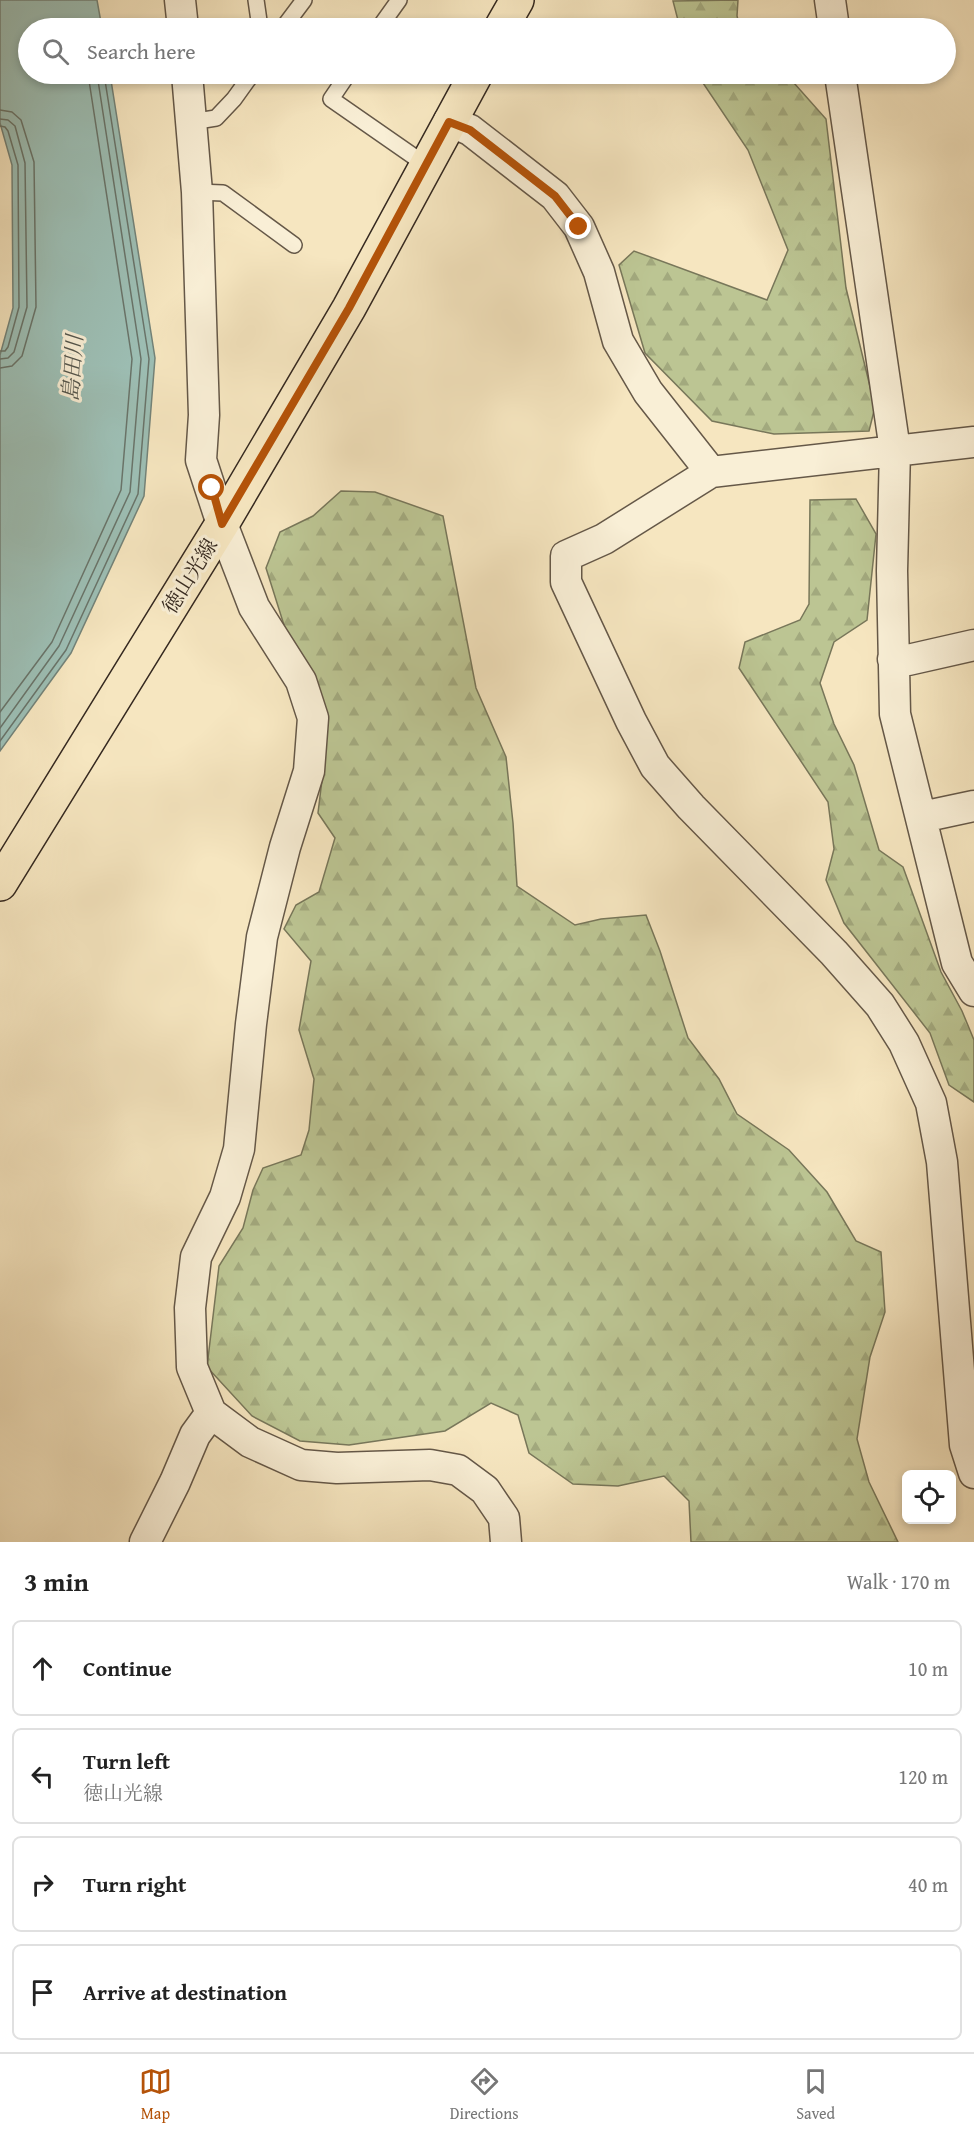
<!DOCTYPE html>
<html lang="en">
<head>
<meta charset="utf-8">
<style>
	body { margin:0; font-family:"Gentium Book Plus","Noto Serif JP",serif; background:#f2f2f2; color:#222 }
	.controls { position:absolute; right:18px; bottom:18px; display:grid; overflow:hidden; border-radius:9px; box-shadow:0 3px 9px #0003 }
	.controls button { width:54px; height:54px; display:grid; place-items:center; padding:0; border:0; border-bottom:2px solid #e0e0e0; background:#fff; color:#222; font:30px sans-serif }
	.stop { position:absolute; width:18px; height:18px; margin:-14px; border:4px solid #b45309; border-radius:50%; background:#fff }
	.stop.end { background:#b45309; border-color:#fff; box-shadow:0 2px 6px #0008 }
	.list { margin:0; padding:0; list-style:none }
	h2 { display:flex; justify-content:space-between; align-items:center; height:78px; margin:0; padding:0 24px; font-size:26px }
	h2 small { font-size:20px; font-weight:400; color:#767676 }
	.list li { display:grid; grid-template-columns:39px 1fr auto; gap:18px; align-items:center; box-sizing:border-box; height:96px; margin:0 12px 12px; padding:0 12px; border:2px solid #e0e0e0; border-radius:9px }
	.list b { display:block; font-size:22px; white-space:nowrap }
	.list p { margin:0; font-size:20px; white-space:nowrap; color:#767676 }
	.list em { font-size:20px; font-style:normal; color:#767676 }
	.icon { flex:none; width:33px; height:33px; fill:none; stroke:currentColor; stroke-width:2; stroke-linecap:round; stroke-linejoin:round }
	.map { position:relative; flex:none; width:974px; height:1542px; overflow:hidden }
	.search { position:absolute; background:#fff; box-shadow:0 3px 9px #0003; left:18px; right:18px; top:18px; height:66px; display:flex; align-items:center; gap:15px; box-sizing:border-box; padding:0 21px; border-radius:33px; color:#767676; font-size:22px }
	.sheet { height:510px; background:#fff }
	nav { display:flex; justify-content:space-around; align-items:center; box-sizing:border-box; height:84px; border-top:2px solid #e0e0e0; background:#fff; font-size:16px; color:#767676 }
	nav a { display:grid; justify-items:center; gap:3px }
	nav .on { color:#b45309 }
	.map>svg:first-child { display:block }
	.forest { fill:url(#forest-firs); stroke:#78775a; stroke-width:1.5 }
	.water { fill:#9dbfb5; stroke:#738379; stroke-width:1.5 }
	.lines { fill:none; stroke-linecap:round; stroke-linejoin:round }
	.shore { stroke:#69746a; stroke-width:1.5 }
	.lane-casing { stroke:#655848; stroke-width:18 }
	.street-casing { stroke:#655848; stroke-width:33 }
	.primary-casing { stroke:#352920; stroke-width:36 }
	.lane { stroke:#f9efd6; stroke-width:15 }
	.street { stroke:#f9efd6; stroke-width:30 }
	.primary { stroke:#f6e6c0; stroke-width:33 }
	.route { stroke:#b45309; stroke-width:8 }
	.labels { text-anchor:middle; stroke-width:6; stroke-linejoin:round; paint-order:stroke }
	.street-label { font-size:21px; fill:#352920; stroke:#f9efd6 }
	.water-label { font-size:22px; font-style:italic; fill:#54564d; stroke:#f9efd6 }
</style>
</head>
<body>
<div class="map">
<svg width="974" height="1542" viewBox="0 0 974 1542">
	<defs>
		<pattern id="forest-firs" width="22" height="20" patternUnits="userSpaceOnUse" patternTransform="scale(1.5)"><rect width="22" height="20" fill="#bcc593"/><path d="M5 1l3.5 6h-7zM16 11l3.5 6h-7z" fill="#a2a97e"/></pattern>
	</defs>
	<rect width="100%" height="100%" fill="#f6e6c0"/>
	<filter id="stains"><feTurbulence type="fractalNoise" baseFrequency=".00333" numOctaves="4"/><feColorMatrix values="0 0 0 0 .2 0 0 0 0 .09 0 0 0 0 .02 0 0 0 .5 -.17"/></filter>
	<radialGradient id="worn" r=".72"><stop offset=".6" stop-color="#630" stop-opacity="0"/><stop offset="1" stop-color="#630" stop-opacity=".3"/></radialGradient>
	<path class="forest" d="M738,0L737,16L740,28H680L673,1Z
		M697,74H786L826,119L846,288L875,407L869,431L774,434L712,421L645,353L619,265L634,251L767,300L788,250L748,150Z
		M341,491L375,492L443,516L476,688L506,757L513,823L517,886L575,925L601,919L646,915L660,951L688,1038L719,1079L737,1114L789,1150L827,1192L856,1241L881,1252L885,1312L870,1357L857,1439L869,1482L898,1542H691L689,1501L664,1476L618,1486L573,1484L529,1453L518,1415L491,1403L445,1431L349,1445L300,1441L252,1416L207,1367L219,1266L243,1228L253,1190L263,1168L301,1155L309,1130L314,1079L299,1030L311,961L284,929L296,905L319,892L335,838L318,813L325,755L266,568L280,532L313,516Z
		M856,499L876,534L867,620L834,642L820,683L834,724L854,765L879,850L903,867L941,972L962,1011L974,1040V1102L949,1085L930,1033L844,923L826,880L834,849L828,802L739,668L745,642L800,620L809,604L810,500Z"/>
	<path class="water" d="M0,0H97L102,28H28V74H110L155,358L144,496L71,653L0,751V355L13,308L12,165L0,123Z"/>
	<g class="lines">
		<path class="shore" d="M0,110L12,112L21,120L34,162L36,307L22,356L12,366L0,368
			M0,119L8,120L15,126L25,163L27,307L14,352L8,358L0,359
			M0,126L5,127L8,131L18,165L19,307L8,347L5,351H0
			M0,712L52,642L121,490L132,359L88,74
			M0,728L59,646L130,492L141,359L97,74
			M0,741L66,650L138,494L149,359L104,74"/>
		<g class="lane-casing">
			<path id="lane" d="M256,0L260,28
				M283,28L304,0
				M379,28L399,0
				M348,74L331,99L426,165
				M191,122L216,118L234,99L252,74
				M197,192L223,193L294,245"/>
		</g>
		<g class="street-casing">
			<path id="street" d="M180,0L183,28
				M830,0L834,28
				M187,74L197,192L204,415L201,460L222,524L254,607L301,681L313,718L309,771L285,847L262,937L251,1024L239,1149L225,1197L196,1257L190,1308L192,1367L211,1413L250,1442L301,1465L337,1468L430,1465L458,1470L485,1490L504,1518L506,1542
				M840,74L895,450L892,571L895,714L957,963L974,991
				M449,121L470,130L555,196L579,227L599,272L618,341L648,392L711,472
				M974,442L711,472L604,539L566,556V582L631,721L655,766L691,807L834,953L880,1005L904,1043L931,1103L942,1162L965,1445L974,1473
				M893,659L908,660L974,645
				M922,817L974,806
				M145,1542L175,1482L195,1435L211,1413"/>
		</g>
		<g class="primary-casing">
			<path id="primary" d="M501,28L517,0
				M0,884L222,524L349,308L476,74"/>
		</g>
		<use href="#lane" class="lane"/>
		<use href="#street" class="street"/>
		<use href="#primary" class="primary"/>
	</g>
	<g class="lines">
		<path class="route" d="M212,488L222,524L349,308L449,122L470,130L555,196L579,227"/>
	</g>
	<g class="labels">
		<g class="street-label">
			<text transform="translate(190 576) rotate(-58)" y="7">徳山光線</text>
		</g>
		<g class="water-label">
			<text transform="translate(72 368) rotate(-86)" y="8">島田川</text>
		</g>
	</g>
	<rect width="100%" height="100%" filter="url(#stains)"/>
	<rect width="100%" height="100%" fill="url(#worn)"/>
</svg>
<div class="controls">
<button><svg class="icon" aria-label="locate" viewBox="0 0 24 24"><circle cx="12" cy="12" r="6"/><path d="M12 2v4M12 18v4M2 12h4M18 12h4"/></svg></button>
</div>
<div class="stop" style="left:212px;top:488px"></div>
<div class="stop end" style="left:579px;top:227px"></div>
<div class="search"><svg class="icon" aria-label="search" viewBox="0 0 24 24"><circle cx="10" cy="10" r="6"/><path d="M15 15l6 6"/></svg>Search here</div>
</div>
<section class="sheet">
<h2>3 min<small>Walk · 170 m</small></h2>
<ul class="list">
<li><svg class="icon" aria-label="ahead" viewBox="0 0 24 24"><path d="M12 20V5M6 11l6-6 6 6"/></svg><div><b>Continue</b></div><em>10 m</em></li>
<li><svg class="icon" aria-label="left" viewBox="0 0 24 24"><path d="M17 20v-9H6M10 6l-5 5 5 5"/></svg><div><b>Turn left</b><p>徳山光線</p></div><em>120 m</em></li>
<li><svg class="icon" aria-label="right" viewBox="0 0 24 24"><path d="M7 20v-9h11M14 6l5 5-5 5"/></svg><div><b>Turn right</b></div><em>40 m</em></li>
<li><svg class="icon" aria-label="arrive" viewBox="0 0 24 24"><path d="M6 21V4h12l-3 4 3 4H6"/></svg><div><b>Arrive at destination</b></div></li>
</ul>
</section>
<nav>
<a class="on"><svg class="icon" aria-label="map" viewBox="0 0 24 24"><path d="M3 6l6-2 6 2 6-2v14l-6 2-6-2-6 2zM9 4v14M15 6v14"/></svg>Map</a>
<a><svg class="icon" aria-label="directions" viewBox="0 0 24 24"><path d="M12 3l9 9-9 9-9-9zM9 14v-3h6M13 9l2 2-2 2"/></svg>Directions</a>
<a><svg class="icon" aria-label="saved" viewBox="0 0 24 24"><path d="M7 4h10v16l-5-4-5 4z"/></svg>Saved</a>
</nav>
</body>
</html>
